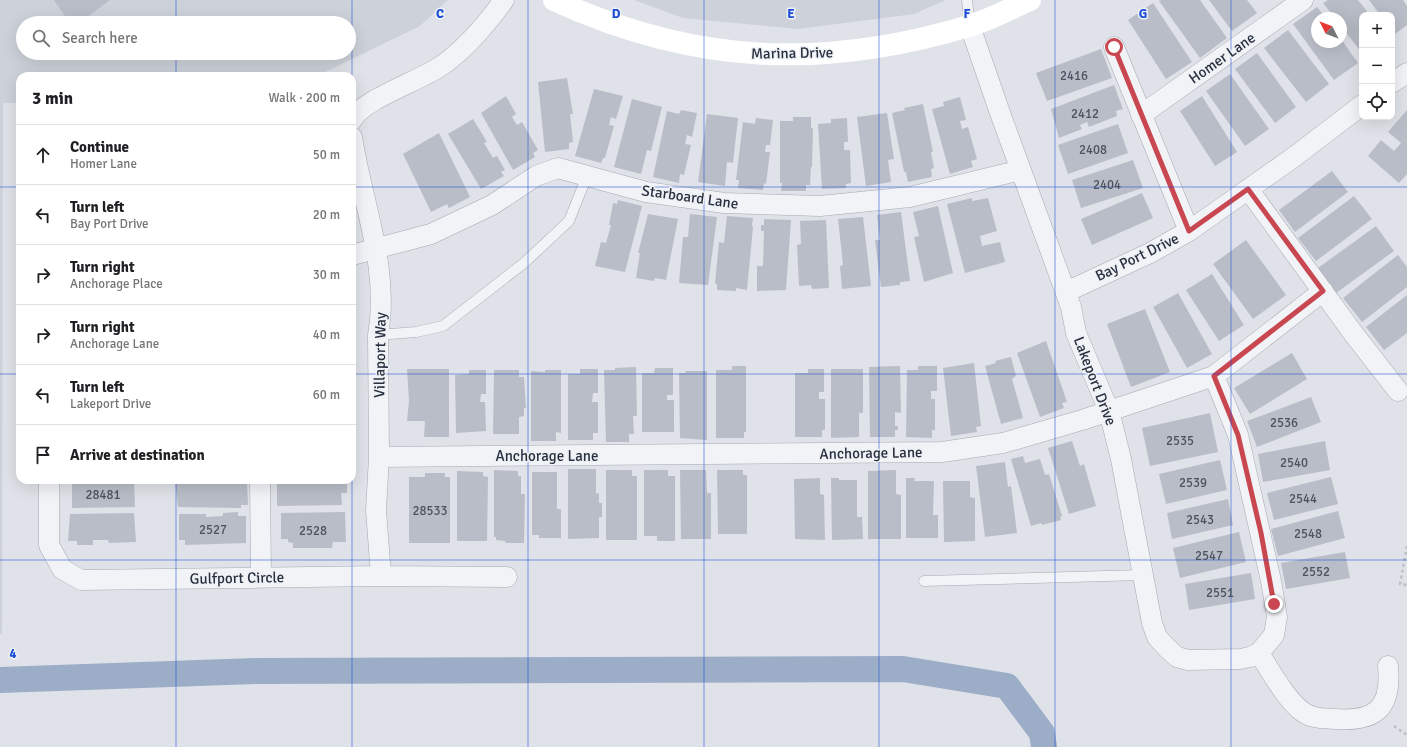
<!DOCTYPE html>
<html lang="en">
<head>
<meta charset="utf-8">
<style>
	body { margin:0; font-family:Signika,sans-serif; background:#f2f2f2; color:#202124 }
	.controls { position:absolute; right:12px; top:12px; display:grid; overflow:hidden; border-radius:8px; box-shadow:0 4px 16px #0002 }
	.controls button { width:36px; height:36px; display:grid; place-items:center; padding:0; border:0; border-bottom:1px solid #e0e0e0; background:#fff; color:#202124; font:20px sans-serif }
	.compass { position:absolute; left:1311px; top:12px; width:36px; height:36px; border-radius:50%; background:#fff; box-shadow:0 4px 16px #0002; rotate:312deg }
	.stop { position:absolute; width:12px; height:12px; margin:-9px; border:3px solid #c94751; border-radius:50%; background:#fff }
	.stop.end { background:#c94751; border-color:#fff; box-shadow:0 1px 4px #0008 }
	.list { margin:0; padding:0; list-style:none }
	h2 { display:flex; justify-content:space-between; align-items:center; height:52px; margin:0; padding:0 16px; font-size:17px }
	h2 small { font-size:13px; font-weight:400; color:#757577 }
	.list li { display:grid; grid-template-columns:26px 1fr auto; gap:12px; align-items:center; box-sizing:border-box; height:60px; padding:0 16px; border-top:1px solid #e0e0e0 }
	.list b { display:block; font-size:15px; white-space:nowrap }
	.list p { margin:0; font-size:13px; white-space:nowrap; color:#757577 }
	.list em { font-size:13px; font-style:normal; color:#757577 }
	.icon { flex:none; width:22px; height:22px; fill:none; stroke:currentColor; stroke-width:2; stroke-linecap:round; stroke-linejoin:round }
	.map { position:relative; flex:none; width:1407px; height:747px; overflow:hidden }
	.search { position:absolute; background:#fff; box-shadow:0 4px 16px #0002; left:16px; top:16px; width:340px; height:44px; display:flex; align-items:center; gap:10px; box-sizing:border-box; padding:0 14px; border-radius:22px; color:#757577; font-size:15px }
	.panel { position:absolute; background:#fff; box-shadow:0 4px 16px #0002; left:16px; top:72px; width:340px; height:412px; border-radius:12px }
	.map>svg:first-child { display:block }
	.built { fill:#cdd1d9; fill-rule:evenodd }
	.lines { fill:none; stroke-linecap:round; stroke-linejoin:round }
	.canal { stroke:#9badc7; stroke-width:26 }
	.building { fill:#b9bdc7 }
	.lane-casing { stroke:#a4a9b2; stroke-width:11 }
	.street-casing { stroke:#a4a9b2; stroke-width:21 }
	.path { stroke:#bdc0c6; stroke-width:2.5; stroke-dasharray:3 3; stroke-linecap:butt }
	.lane { stroke:#f1f3f6; stroke-width:10 }
	.street { stroke:#f1f3f6; stroke-width:20 }
	.secondary { stroke:#fff; stroke-width:22 }
	.route { stroke:#c94751; stroke-width:5 }
	.grid { fill:none; stroke:#1d4ed8; stroke-width:1; stroke-opacity:0.55 }
	.labels { text-anchor:middle; stroke-width:3; stroke-linejoin:round; paint-order:stroke }
	.number-label { font-size:13px; fill:#4c5260 }
	.street-label { font-size:15px; fill:#282f3e; stroke:#eef1f5 }
	.grid-label { font-size:13px; text-anchor:middle; font-weight:bold; fill:#1d4ed8; stroke:#eef1f5; stroke-width:3; stroke-linejoin:round; paint-order:stroke }
</style>
</head>
<body>
<div class="map">
<svg width="1407" height="747" viewBox="0 0 1407 747">
	<rect width="100%" height="100%" fill="#dfe2e8"/>
	<path class="built" d="M0,0H448L420,26L323,73L322,76H20V103H3L2,634H0ZM23,23H349V53H23Z
		M634,0H946L914,14L798,29L683,18Z"/>
	<g class="lines">
		<path class="canal" d="M0,680L255,671L903,669L1007,686L1042,733L1044,747"/>
	</g>
	<path class="building" d="M54,0H110L79,23H70Z
		M1161,0H1200L1227,38L1200,58L1159,1Z
		M1209,0H1247L1257,13L1232,31Z
		M1328,0H1358L1370,15H1362V53L1341,26V18H1335L1323,3Z
		M1369,0H1403L1407,6V25L1395,34L1392,31V15H1380Z
		M1153,3L1192,62L1166,79L1128,20Z
		M1317,7L1326,18H1317V42H1341V39L1358,63L1334,80L1293,24Z
		M1288,30L1329,84L1306,102L1264,48Z
		M1101,49L1112,78L1047,101L1036,73Z
		M1257,53L1296,107L1275,123L1235,69Z
		M1230,74L1269,129L1245,146L1206,91Z
		M567,78L573,114H570L573,142L569,143V149L545,152L538,82Z
		M1114,85L1123,109L1116,111L1117,116L1089,127L1087,122L1080,125L1082,129L1059,138L1051,109Z
		M594,89L623,96L616,119L611,117L609,125L614,126L605,158H603L601,163L575,156Z
		M506,96L516,114L512,117L517,125L522,122L538,150L533,153L535,157L513,170L481,113Z
		M1202,96L1237,152L1215,166L1180,111Z
		M960,97L966,120L960,121L962,129L968,127L977,159L971,161L973,167L950,174L932,109L944,106L943,102Z
		M632,99L662,107L651,151L647,150L641,174L614,167Z
		M923,104L933,152H931L934,168L931,169L932,177L908,182L906,172H904L892,113L905,110L904,108Z
		M681,110L697,113L692,137L687,135L685,144L691,145L684,175L680,174L679,183L653,177L667,111L679,114Z
		M1407,110V174L1399,183L1368,156L1381,140L1394,151L1401,143L1388,132Z
		M887,113L894,159L888,160L891,182L866,186L857,117Z
		M707,114L738,118L733,163L727,162L725,186L698,182Z
		M793,117H811V128H813L812,167H811L810,185H806V191H781L782,183H780V121H793Z
		M756,118L773,120L770,145H766L765,152H770L766,184L764,183L763,190L738,188L739,180H736L743,122L755,124Z
		M847,118L848,142H844V150H850L851,183L846,184V188L822,189L818,124L831,123V119Z
		M473,119L487,142L484,143L493,158L497,156L505,170L501,172L504,176L481,189L448,134Z
		M1118,124L1128,153L1068,174L1058,145Z
		M439,133L470,197L449,208L447,204L431,212L403,154Z
		M1133,160L1143,188L1081,208L1072,180Z
		M1332,171L1348,192L1295,232L1279,210Z
		M1142,193L1153,218L1092,245L1081,219Z
		M1354,196L1372,219L1316,261L1298,238Z
		M972,198V201L988,198L997,231L980,236L982,246L1000,242L1005,262L965,273L947,204Z
		M618,200L642,206L625,272L595,266L601,242L606,243L611,225H609L613,203L617,204Z
		M938,206L953,273L924,282L914,237L919,236L913,212Z
		M901,212L910,281L900,282V285L881,287L875,240H880L877,215Z
		M648,214L678,219L666,280L655,278L654,281L636,278L640,253H638Z
		M690,214L717,217L708,285L679,283L683,237H688Z
		M727,216L753,218L752,226L753,227L747,290L736,288V291L717,290V284H715L718,252L719,242L724,243Z
		M863,217L871,286L842,289L840,266L843,265L838,219Z
		M764,219L791,220L786,290L757,291V266H763L764,231H761V225H764Z
		M826,220L829,288L812,289L811,285L799,286L797,245L801,244L800,221Z
		M1376,226L1394,251L1336,293L1318,268Z
		M1246,240L1286,295L1253,319L1213,264Z
		M1398,255L1407,267V287L1362,322L1343,298Z
		M1212,274L1244,325L1219,341L1186,290Z
		M1178,293L1212,354L1187,368L1153,307Z
		M1407,295V333L1384,350L1366,327Z
		M1145,309L1170,372L1131,387L1107,324Z
		M1046,341L1067,402L1062,403L1064,408L1040,417L1017,353Z
		M1292,353L1307,379L1250,414L1234,388Z
		M1011,357L1016,376L1012,379L1023,418L1001,424L985,366L996,363L995,361Z
		M974,363L981,426L976,427L977,432L951,436L943,368Z
		M732,366H746V432H744V438H716V370H732Z
		M900,366L901,413L895,412V426H898V430H895V437H870L869,367Z
		M918,366H937V391H931V399H935V430H932V438L906,437L907,370H918Z
		M636,367L637,416H633L634,434H629V442H606L604,370H615V368Z
		M655,368H673V395H667V400H674V432H642V373H654Z
		M407,369H449V437H424L425,421H407L409,401Z
		M580,369H598V393H593L592,402H598V433H593V440H568V374H580Z
		M808,369H824V392H819V399H825V430H822V437H795V373H808Z
		M831,369H863V413H859V437L831,438Z
		M469,370H486V394H481L480,402H485L486,431L456,433L455,375L469,374Z
		M494,370H519V377H524L526,408H524V416L519,417V434H493Z
		M545,370H561V433L556,432V441H531V371L545,372Z
		M686,371H707V440L680,438L679,373H685Z
		M1311,397L1321,422L1257,447L1247,421Z
		M1210,413L1218,452L1150,466L1142,428Z
		M1072,441L1080,466L1084,464L1096,506L1069,514L1048,448Z
		M1325,441L1330,470L1263,482L1258,454Z
		M1023,456L1025,463L1040,459L1045,475L1049,474L1062,516L1060,517L1061,520L1042,525L1041,523L1031,526L1011,459Z
		M1220,460L1227,490L1166,504L1159,474Z
		M1005,462L1008,487L1011,486L1017,533L985,537L976,466Z
		M568,469H596V494L599,493V503H602V517H599V538L568,539Z
		M494,470L518,471V476H521V494H525L524,543H506L505,541L496,540V537H494Z
		M606,470H632V476H637V540H606Z
		M644,470H668V476H675V541H657V536H644Z
		M680,470H706L707,493H711V539H681Z
		M717,470H743V475H747V534H718Z
		M896,470V494L901,495V539H868V471Z
		M457,471L483,472V476L488,477L487,541H457Z
		M532,472H557V509H561V538H539V535H532Z
		M425,473H445V477H450V543H409V477H425Z
		M1331,477L1338,504L1274,520L1267,493Z
		M820,478V494L824,495L825,540L795,539L794,479Z
		M831,478H839V480H857V517H862L863,539L832,540Z
		M906,478H915L914,481H934L933,515H938V538H906Z
		M87,480H134L135,507L72,508V481Z
		M175,480L247,481L248,505H241V508L178,507Z
		M277,480H347V493H341L342,505L277,506Z
		M943,481H970V497L975,498V541L944,542Z
		M1228,499L1233,525L1172,539L1167,513Z
		M1338,511L1345,538L1278,556L1271,529Z
		M238,512V516H246V543L185,545V540H179V514H206V517L223,516V513Z
		M345,512L346,542H333L332,548H293V543L288,542V539H281V513Z
		M134,513L136,542L109,543L108,540H93V545H77V541H68L70,514Z
		M1239,532L1246,562L1180,578L1173,548Z
		M1345,552L1350,578L1286,589L1281,563Z
		M1251,573L1255,599L1189,610L1185,584Z"/>
	<g class="lines">
		<g class="lane-casing">
			<path id="lane" d="M967,0L970,26
				M378,335L416,332L443,326L524,263L569,221L587,176
				M924,581L1142,575"/>
		</g>
		<g class="street-casing">
			<path id="street" d="M970,26L1000,113L1071,307L1076,333L1109,411L1121,459L1152,623L1157,637L1167,648L1177,657L1188,660L1240,659L1250,657L1259,653L1274,635L1277,617L1271,581L1238,435L1214,376
				M1114,47L1189,231
				M1392,83L1407,73
				M1141,115L1303,0
				M352,120C362,100 416,82 438,68C464,51 486,25 504,0
				M352,137C362,203 390,268 378,335L379,457L376,510L381,576
				M1248,189L1353,333L1398,391
				M352,255L431,234L492,205L536,176L558,168L646,192L724,203L820,206L910,197L1021,170
				M1066,292L1150,253L1189,231L1294,157L1362,105
				M379,457L942,452L1003,443L1082,420L1214,376L1323,291
				M49,480V545L62,569L81,580L381,576L507,577
				M260,480L261,578
				M1259,653C1270,670 1287,701 1303,712C1313,719 1324,718 1335,719C1376,722 1392,708 1388,666"/>
		</g>
		<path class="path" d="M1407,546L1400,584L1407,585
			M1394,726L1407,735"/>
		<use href="#lane" class="lane"/>
		<use href="#street" class="street"/>
		<path class="secondary" d="M554,0C693,64 822,70 969,26C989,20 1010,9 1030,0"/>
	</g>
	<g class="lines">
		<path class="route" d="M1114,47L1189,231L1248,189L1323,291L1214,376L1238,435L1261,533L1274,604"/>
	</g>
	<path class="grid" d="M176,0V23M352,0V76M528,0V747M704,0V747M879,0V747M1055,0V747M1231,0V747M176,53V76M0,187H20M352,187H1407M0,374H20M352,374H1407M176,480V747M352,480V747M0,560H1407"/>
	<g class="labels">
		<g class="number-label">
			<text x="1074" y="80">2416</text>
			<text x="1085" y="118">2412</text>
			<text x="1093" y="154">2408</text>
			<text x="1107" y="189">2404</text>
			<text x="1284" y="427">2536</text>
			<text x="1180" y="445">2535</text>
			<text x="1294" y="467">2540</text>
			<text x="1193" y="487">2539</text>
			<text x="103" y="499">28481</text>
			<text x="1303" y="503">2544</text>
			<text x="430" y="515">28533</text>
			<text x="1200" y="524">2543</text>
			<text x="213" y="534">2527</text>
			<text x="313" y="535">2528</text>
			<text x="1308" y="538">2548</text>
			<text x="1209" y="560">2547</text>
			<text x="1316" y="576">2552</text>
			<text x="1220" y="597">2551</text>
		</g>
		<g class="street-label">
			<text transform="translate(792 53) rotate(-1)" y="5">Marina Drive</text>
			<text transform="translate(1222 58) rotate(-35)" y="5">Homer Lane</text>
			<text transform="translate(690 197) rotate(8)" y="5">Starboard Lane</text>
			<text transform="translate(1137 257) rotate(-26)" y="5">Bay Port Drive</text>
			<text transform="translate(380 355) rotate(-89)" y="5">Villaport Way</text>
			<text transform="translate(1095 381) rotate(69)" y="5">Lakeport Drive</text>
			<text transform="translate(871 453) rotate(-1)" y="5">Anchorage Lane</text>
			<text x="547" y="461">Anchorage Lane</text>
			<text transform="translate(237 578) rotate(-1)" y="5">Gulfport Circle</text>
		</g>
	</g>
	<g class="grid-label">
		<text x="440" y="18">C</text>
		<text x="616" y="18">D</text>
		<text x="791" y="18">E</text>
		<text x="967" y="18">F</text>
		<text x="1143" y="18">G</text>
		<text x="13" y="658">4</text>
	</g>
</svg>
<div class="controls">
<button>+</button>
<button>−</button>
<button><svg class="icon" aria-label="locate" viewBox="0 0 24 24"><circle cx="12" cy="12" r="6"/><path d="M12 2v4M12 18v4M2 12h4M18 12h4"/></svg></button>
</div>
<svg class="compass" viewBox="-18 -18 36 36"><path d="M0-13l5 13h-10z" fill="#e53935"/><path d="M0 13l5-13h-10z" fill="#757577"/></svg>
<div class="stop" style="left:1114px;top:47px"></div>
<div class="stop end" style="left:1274px;top:604px"></div>
<div class="search"><svg class="icon" aria-label="search" viewBox="0 0 24 24"><circle cx="10" cy="10" r="6"/><path d="M15 15l6 6"/></svg>Search here</div>
<section class="panel">
<h2>3 min<small>Walk · 200 m</small></h2>
<ul class="list">
<li><svg class="icon" aria-label="ahead" viewBox="0 0 24 24"><path d="M12 20V5M6 11l6-6 6 6"/></svg><div><b>Continue</b><p>Homer Lane</p></div><em>50 m</em></li>
<li><svg class="icon" aria-label="left" viewBox="0 0 24 24"><path d="M17 20v-9H6M10 6l-5 5 5 5"/></svg><div><b>Turn left</b><p>Bay Port Drive</p></div><em>20 m</em></li>
<li><svg class="icon" aria-label="right" viewBox="0 0 24 24"><path d="M7 20v-9h11M14 6l5 5-5 5"/></svg><div><b>Turn right</b><p>Anchorage Place</p></div><em>30 m</em></li>
<li><svg class="icon" aria-label="right" viewBox="0 0 24 24"><path d="M7 20v-9h11M14 6l5 5-5 5"/></svg><div><b>Turn right</b><p>Anchorage Lane</p></div><em>40 m</em></li>
<li><svg class="icon" aria-label="left" viewBox="0 0 24 24"><path d="M17 20v-9H6M10 6l-5 5 5 5"/></svg><div><b>Turn left</b><p>Lakeport Drive</p></div><em>60 m</em></li>
<li><svg class="icon" aria-label="arrive" viewBox="0 0 24 24"><path d="M6 21V4h12l-3 4 3 4H6"/></svg><div><b>Arrive at destination</b></div></li>
</ul>
</section>
</div>
</body>
</html>
